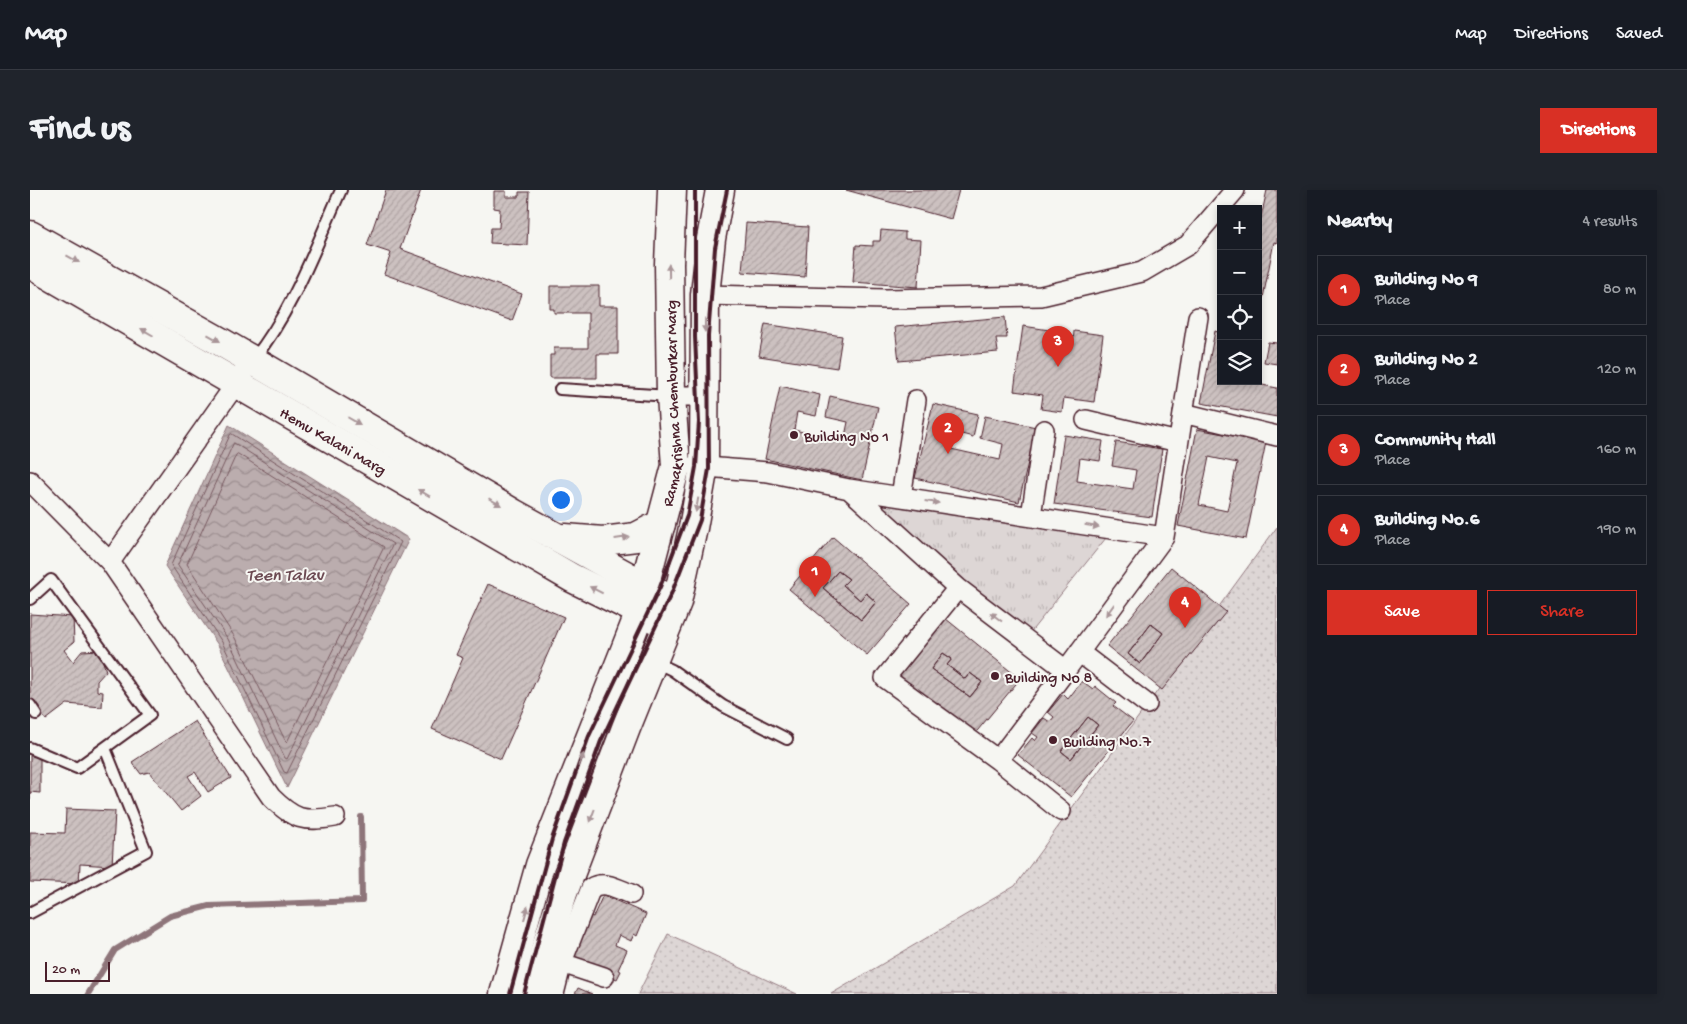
<!DOCTYPE html>
<html lang="en">
<head>
<meta charset="utf-8">
<style>
	body { margin:0; font-family:"Gochi Hand",sans-serif; background:#20242c; color:#f1f3f6 }
	.controls { position:absolute; right:15px; top:15px; display:grid; overflow:hidden; border-radius:0px; box-shadow:0 2px 8px #0003 }
	.controls button { width:45px; height:45px; display:grid; place-items:center; padding:0; border:0; border-bottom:1px solid #363941; background:#171b24; color:#f1f3f6; font:25px sans-serif }
	.scale { position:absolute; left:15px; bottom:12px; width:65px; box-sizing:border-box; padding-left:5px; border:2px solid #4a1f2b; border-top:0; font-size:14px; line-height:18px; white-space:nowrap; color:#4a1f2b; -webkit-text-stroke:4px #f6f6f2; paint-order:stroke }
	.you { position:absolute; left:530px; top:309px; width:18px; height:18px; margin:-12px; border:4px solid #fff; border-radius:50%; background:#1a73e8; box-shadow:0 0 0 8px #1a73e833 }
	.badge { display:grid; place-items:center; width:32px; height:32px; border-radius:50%; background:#d93025; color:#fff; font-size:16px; font-weight:700 }
	.pin { position:absolute; translate:-50% -41px; filter:drop-shadow(0 1px 2px #0008) }
	.pin::after { content:''; position:absolute; top:26px; width:18px; height:15px; background:inherit; clip-path:polygon(0 0,100% 0,50% 100%) }
	.list { margin:0; padding:0; list-style:none }
	h2 { display:flex; justify-content:space-between; align-items:center; height:65px; margin:0; padding:0 20px; font-size:21px }
	h2 small { font-size:16px; font-weight:400; color:#9ea1a6 }
	.list li { display:grid; grid-template-columns:32px 1fr auto; gap:15px; align-items:center; box-sizing:border-box; height:70px; margin:0 10px 10px; padding:0 10px; border:1px solid #363941; border-radius:0px }
	.list b { display:block; font-size:19px; white-space:nowrap }
	.list p { margin:0; font-size:16px; white-space:nowrap; color:#9ea1a6 }
	.list em { font-size:16px; font-style:normal; color:#9ea1a6 }
	.actions { display:flex; gap:10px; padding:15px 20px }
	.actions a { flex:1; padding:11px 0; border:1px solid #d93025; border-radius:0px; text-align:center; font-size:18px; color:#d93025 }
	.actions .main { background:#d93025; color:#fff }
	.icon { flex:none; width:28px; height:28px; fill:none; stroke:currentColor; stroke-width:2; stroke-linecap:round; stroke-linejoin:round }
	.map { position:relative; flex:none; width:1247px; height:804px; overflow:hidden; border-radius:0px }
	header { display:flex; align-items:center; gap:30px; box-sizing:border-box; height:70px; padding:0 25px; background:#171b24; border-bottom:1px solid #363941 }
	header strong { font-size:24px }
	nav { display:flex; gap:28px; margin-inline-start:auto; font-size:18px }
	.intro { display:flex; align-items:center; justify-content:space-between; box-sizing:border-box; height:120px; padding:0 30px }
	h1 { margin:0; font-size:35px }
	.button { padding:12px 22px; border-radius:0px; background:#d93025; color:#fff; font-size:18px; font-weight:700 }
	main { display:flex; gap:30px; padding:0 30px }
	aside { flex:1; background:#171b24; border-radius:0px; box-shadow:0 2px 8px #0003 }
	.map>svg:first-child { display:block }
	.grass { fill:url(#grass-dots); stroke:#947a80 }
	.park { fill:url(#park-tufts); stroke:#947a80 }
	.water { fill:url(#water-waves); stroke:#8e747a }
	.lines { fill:none; stroke-linecap:round; stroke-linejoin:round }
	.shore { stroke:#77585f; stroke-width:1 }
	.stream { stroke:#8e747a; stroke-width:6 }
	.building { fill:url(#building-hatch); stroke:#4a1f2b; fill-rule:evenodd }
	.service-casing { stroke:#4a1f2b; stroke-width:14 }
	.minor-casing { stroke:#4a1f2b; stroke-width:22 }
	.secondary-casing { stroke:#4a1f2b; stroke-width:31 }
	.service { stroke:#f6f6f2; stroke-width:10 }
	.minor { stroke:#f6f6f2; stroke-width:19 }
	.secondary { stroke:#f6f6f2; stroke-width:28 }
	.rail { stroke:#4a1f2b; stroke-width:4 }
	.oneway { fill:#a99598 }
	.poi-dot { fill:#4a1f2b; stroke:#f6f6f2; stroke-width:2 }
	.labels { text-anchor:middle; stroke-width:4; stroke-linejoin:round; paint-order:stroke }
	.street-label { font-size:16px; fill:#4a1f2b; stroke:#f6f6f2 }
	.poi-label { font-size:16px; fill:#4a1f2b; stroke:#f6f6f2; text-anchor:start }
	.water-label { font-size:18px; font-style:italic; fill:#6c4a52; stroke:#f6f6f2 }
</style>
</head>
<body>
<header>
<strong>Map</strong>
<nav><a>Map</a><a>Directions</a><a>Saved</a></nav>
</header>
<div class="intro"><h1>Find us</h1><a class="button">Directions</a></div>
<main>
<div class="map">
<svg width="1247" height="804" viewBox="0 0 1247 804">
	<defs>
		<pattern id="grass-dots" width="8" height="8" patternUnits="userSpaceOnUse" patternTransform="scale(1.25)"><rect width="8" height="8" fill="#ddd6d5"/><path d="M2 2h.1M6 6h.1" fill="none" stroke="#bfb7b7" stroke-width="1.8" stroke-linecap="round"/></pattern>
		<pattern id="park-tufts" width="24" height="20" patternUnits="userSpaceOnUse" patternTransform="scale(1.25)"><rect width="24" height="20" fill="#ddd6d5"/><path d="M3 7l-1-3M5 7V3M7 7l1-3M15 17l-1-3M17 17v-4M19 17l1-3" fill="none" stroke="#bfb7b7"/></pattern>
		<pattern id="water-waves" width="16" height="10" patternUnits="userSpaceOnUse" patternTransform="scale(1.25)"><rect width="16" height="10" fill="#bbadae"/><path d="M0 5q4-4 8 0t8 0" fill="none" stroke="#9a8c8e"/></pattern>
		<pattern id="building-hatch" width="6" height="6" patternUnits="userSpaceOnUse" patternTransform="scale(1.25)"><rect width="6" height="6" fill="#ccc1c0"/><path d="M-1 1l2-2M0 6l6-6M5 7l2-2" fill="none" stroke="#b1a5a5"/></pattern>
	</defs>
	<rect width="100%" height="100%" fill="#f6f6f2"/>
	<filter id="ink" filterUnits="userSpaceOnUse"><feTurbulence type="fractalNoise" baseFrequency=".02" numOctaves="2"/><feDisplacementMap in="SourceGraphic" scale="10" xChannelSelector="R" yChannelSelector="G"/><feConvolveMatrix kernelMatrix="1 2 1 2 8 2 1 2 1" color-interpolation-filters="sRGB"/></filter>
	<g filter="url(#ink)">
		<path class="grass" d="M1247,337V804H801L985,696Z
			M638,744L767,804H608Z"/>
		<path class="park" d="M816,309L1076,348L995,449Z"/>
		<path class="water" d="M199,235L379,349L257,598L188,455L135,376Z"/>
		<g class="lines">
			<path class="shore" d="M202,244L371,352L257,583L254,582L192,452L141,375L200,245Z
				M204,253L363,354L257,569L255,568L198,449L148,375Z
				M208,264L354,357L257,552L255,550L204,446L157,374L206,265Z"/>
			<path class="stream" d="M58,804L85,760L140,726L179,716L332,711L331,627"/>
		</g>
		<path class="building" d="M356,0H391L370,59L492,104L482,131L354,84L361,63L337,55Z
			M816,0H929L921,29Z
			M1237,0H1247V53L1244,52L1233,108L1228,107V41Z
			M464,1H476V7H489V2H499L497,55L460,53L461,38H469L470,19L464,18Z
			M716,33L778,37L775,87L712,82Z
			M851,40L875,42V49L891,50L888,97L823,92L826,55L843,56V51H850Z
			M520,96H569V116H588V164H567V188H520V165H524V158H558V123H524V119H520Z
			M975,127L977,148H966L968,162L869,171L865,137Z
			M735,134L812,146L807,178L729,166Z
			M993,136L1026,141L1024,152L1043,154L1044,141L1073,145L1064,212L1034,208L1032,222L1011,219L1013,205L984,201Z
			M1185,141L1191,143V191H1213L1247,198V227L1171,213Z
			M1238,152L1247,153V174L1234,172Z
			M750,196L790,205L786,226L767,222L764,240L814,251L818,232L796,227L800,206L848,217L832,290L735,269Z
			M903,214L948,224L943,247L924,242L921,259L970,270L973,254L950,248L955,226L1006,237L989,312L885,288Z
			M1167,239L1236,252L1216,349L1148,336ZM1179,267L1207,273L1197,321L1169,315Z
			M1034,245L1073,251L1070,271L1050,268L1047,291L1103,299L1106,280L1082,276L1086,252L1132,259L1122,327L1024,314Z
			M803,347L881,414L837,465L759,399ZM808,381L819,389L813,395L830,410L836,403L846,412L831,430L793,398Z
			M1141,377L1196,422L1132,500L1077,456ZM1121,434L1133,443L1110,474L1098,464Z
			M808,381L819,389L813,395L830,410L836,403L846,412L831,430L793,398Z
			M458,394L534,427L471,569L402,539L433,468L426,465Z
			M0,424L43,427L44,452L34,460L43,472L52,461L69,460L76,481L67,491V501L73,502L72,517L37,514L16,530L0,508Z
			M910,424L990,489L943,546L863,481ZM913,463L922,469L917,475L935,489L940,483L952,492L940,507L901,479Z
			M1121,434L1133,443L1110,474L1098,464Z
			M913,463L922,469L917,475L935,489L940,483L952,492L940,507L901,479Z
			M1052,491L1063,499L1065,496L1086,513L1083,516L1103,531L1041,607L988,565L1002,548L1005,551L1008,547L1002,543L1014,528L1020,532L1024,527L1018,522L1033,504L1038,509ZM1058,527L1068,535L1041,569L1031,561Z
			M1058,527L1068,535L1041,569L1031,561Z
			M165,531L201,588L178,602L165,582L158,586L171,606L151,621L119,582L111,584L102,572Z
			M0,566H10V603L0,602V610Z
			M36,619L85,621L82,676L50,674L49,694L0,692V642L35,643Z
			M573,705L616,724L607,746L604,744L601,751L589,745L585,755L597,760L588,780L591,781L587,789L537,767L544,752L549,755L552,748L547,746L557,724L563,727Z
			M548,798L562,804H545Z"/>
		<g class="lines">
			<g class="service-casing">
				<path id="service" d="M223,170C263,120 285,58 311,0
					M530,199L640,206
					M0,409L21,390L120,525L47,578L0,558
					M625,472L642,480L693,516L757,549
					M0,515L6,524
					M0,723L116,661L75,558"/>
			</g>
			<g class="minor-casing">
				<path id="minor" d="M675,105L856,109L1011,106L1112,82L1158,55L1205,0
					M222,171L80,372L241,607C264,630 273,632 305,627
					M641,206H674
					M1153,223L1247,246
					M1056,230L1148,252
					M664,276L738,282L819,299L1134,347L1036,480L928,398L819,299
					M0,291L80,372
					M871,307L886,210
					M1001,326L1014,240
					M1134,347L1168,127
					M928,398L855,488L968,570L1031,621
					M1049,462L1117,514
					M968,570L1036,480
					M520,769L574,787
					M524,804L532,772L561,698C574,690 588,699 601,704"/>
			</g>
			<g class="secondary-casing">
				<g id="secondary">
					<path d="M0,45L191,152L483,323L630,404"/>
					<path id="s1" d="M0,74L542,388L625,429"/>
					<path d="M535,348L573,351L606,347L631,334"/>
					<path id="s2" d="M474,804L510,675L610,422L614,397L646,276L641,206L639,74L642,0"/>
					<path d="M501,804L533,703L596,538L647,412L663,338L674,276L675,105L681,49L690,0"/>
				</g>
			</g>
			<use href="#service" class="service"/>
			<use href="#minor" class="minor"/>
			<use href="#secondary" class="secondary"/>
			<path class="rail" d="M480,804L522,649L559,546L630,397L657,326L666,277L669,232L665,147V0
				M494,804L534,653L571,551L642,402L670,330L679,279L678,146L685,58L697,0"/>
		</g>
		<defs><path id="oneway-solid" d="M-6-.8H1V-3.2L6.5 0L1 3.2V.8H-6Z" transform="scale(1.25)"/></defs>
		<g class="oneway">
			<use href="#oneway-solid" transform="translate(43 69) rotate(29)"/>
			<use href="#oneway-solid" transform="translate(639 81) rotate(-91)"/>
			<use href="#oneway-solid" transform="translate(675 135) rotate(91)"/>
			<use href="#oneway-solid" transform="translate(117 142) rotate(-150)"/>
			<use href="#oneway-solid" transform="translate(184 148) rotate(29)"/>
			<use href="#oneway-solid" transform="translate(324 231) rotate(30)"/>
			<use href="#oneway-solid" transform="translate(394 303) rotate(-150)"/>
			<use href="#oneway-solid" transform="translate(465 312) rotate(30)"/>
			<use href="#oneway-solid" transform="translate(902 312) rotate(8)"/>
			<use href="#oneway-solid" transform="translate(667 315) rotate(100)"/>
			<use href="#oneway-solid" transform="translate(1062 336) rotate(9)"/>
			<use href="#oneway-solid" transform="translate(592 348) rotate(-8)"/>
			<use href="#oneway-solid" transform="translate(566 400) rotate(-153)"/>
			<use href="#oneway-solid" transform="translate(1080 420) rotate(126)"/>
			<use href="#oneway-solid" transform="translate(966 427) rotate(-143)"/>
			<use href="#oneway-solid" transform="translate(551 570) rotate(-69)"/>
			<use href="#oneway-solid" transform="translate(562 626) rotate(111)"/>
			<use href="#oneway-solid" transform="translate(496 723) rotate(-74)"/>
		</g>
	</g>
	<g class="poi-dot">
		<circle cx="764" cy="245" r="5"/>
		<circle cx="965" cy="486" r="5"/>
		<circle cx="1023" cy="550" r="5"/>
	</g>
	<g class="labels">
		<g class="street-label">
			<text dy="6" stroke="none"><textPath href="#s2" startOffset="619">Ramakrishna Chemburkar Marg</textPath></text>
			<text dy="6" stroke="none"><textPath href="#s1" startOffset="351">Hemu Kalani Marg</textPath></text>
		</g>
		<g class="poi-label">
			<text x="774" y="251">Building No 1</text>
			<text x="975" y="492">Building No 8</text>
			<text x="1033" y="556">Building No.7</text>
		</g>
		<g class="water-label">
			<text x="255" y="390">Teen Talav</text>
		</g>
	</g>
</svg>
<div class="controls">
<button>+</button>
<button>−</button>
<button><svg class="icon" aria-label="locate" viewBox="0 0 24 24"><circle cx="12" cy="12" r="6"/><path d="M12 2v4M12 18v4M2 12h4M18 12h4"/></svg></button>
<button><svg class="icon" aria-label="layers" viewBox="0 0 24 24"><path d="M12 4l9 5-9 5-9-5zM3 14l9 5 9-5"/></svg></button>
</div>
<div class="scale">20 m</div>
<div class="you"></div>
<div class="pin badge" style="left:785px;top:407px">1</div>
<div class="pin badge" style="left:918px;top:264px">2</div>
<div class="pin badge" style="left:1028px;top:177px">3</div>
<div class="pin badge" style="left:1155px;top:438px">4</div>
</div>
<aside>
<h2>Nearby<small>4 results</small></h2>
<ul class="list">
<li><span class="badge">1</span><div><b>Building No 9</b><p>Place</p></div><em>80 m</em></li>
<li><span class="badge">2</span><div><b>Building No 2</b><p>Place</p></div><em>120 m</em></li>
<li><span class="badge">3</span><div><b>Community Hall</b><p>Place</p></div><em>160 m</em></li>
<li><span class="badge">4</span><div><b>Building No.6</b><p>Place</p></div><em>190 m</em></li>
</ul>
<div class="actions"><a class="main">Save</a><a>Share</a></div>
</aside>
</main>
</body>
</html>
